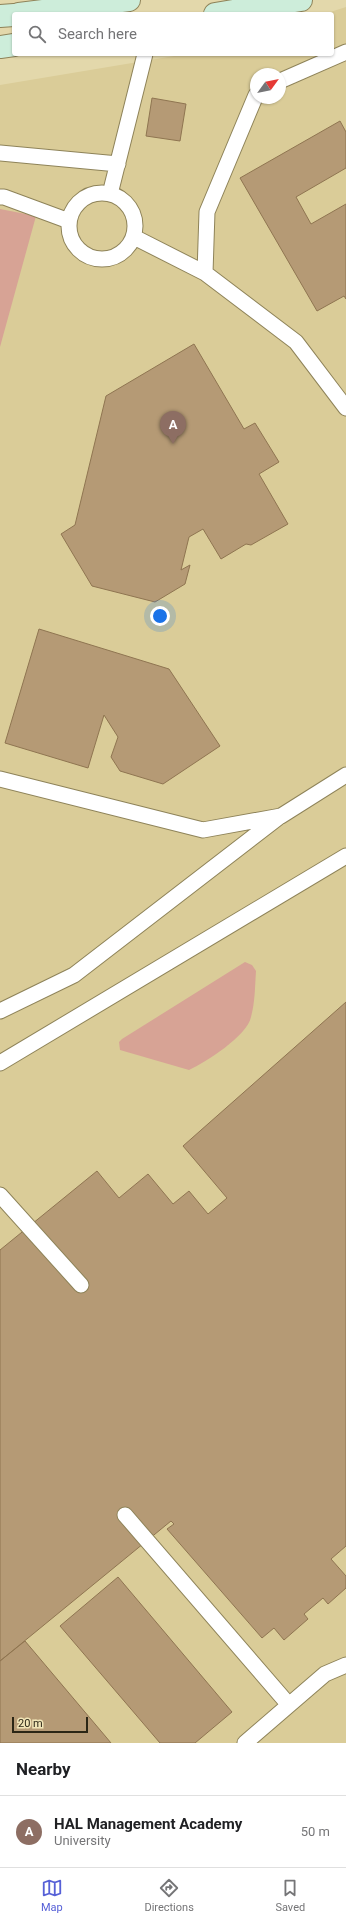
<!DOCTYPE html>
<html lang="en">
<head>
<meta charset="utf-8">
<style>
	body { margin:0; font-family:Roboto,sans-serif; background:#f6f6f6; color:#202124 }
	.compass { position:absolute; left:250px; top:68px; width:36px; height:36px; border-radius:50%; background:#fff; box-shadow:0 1px 3px #0004; rotate:57deg }
	.scale { position:absolute; left:12px; bottom:10px; width:76px; box-sizing:border-box; padding-left:4px; border:2px solid #2b2615; border-top:0; font-size:11px; line-height:14px; white-space:nowrap; color:#2b2615; -webkit-text-stroke:3px #f1e5b7; paint-order:stroke }
	.you { position:absolute; left:160px; top:616px; width:14px; height:14px; margin:-10px; border:3px solid #fff; border-radius:50%; background:#1a73e8; box-shadow:0 0 0 6px #1a73e833 }
	.badge { display:grid; place-items:center; width:26px; height:26px; border-radius:50%; background:#5660d7; color:#fff; font-size:13px; font-weight:700 }
	.pin { position:absolute; translate:-50% -33px; filter:drop-shadow(0 1px 2px #0008) }
	.pin::after { content:''; position:absolute; top:21px; width:14px; height:12px; background:inherit; clip-path:polygon(0 0,100% 0,50% 100%) }
	.list { margin:0; padding:0; list-style:none }
	h2 { display:flex; justify-content:space-between; align-items:center; height:52px; margin:0; padding:0 16px; font-size:17px }
	h2 small { font-size:13px; font-weight:400; color:#757577 }
	.list li { display:grid; grid-template-columns:26px 1fr auto; gap:12px; align-items:center; box-sizing:border-box; height:72px; padding:0 16px; border-top:1px solid #e0e0e0 }
	.list b { display:block; font-size:15px; white-space:nowrap }
	.list p { margin:0; font-size:13px; white-space:nowrap; color:#757577 }
	.list em { font-size:13px; font-style:normal; color:#757577 }
	.icon { flex:none; width:22px; height:22px; fill:none; stroke:currentColor; stroke-width:2; stroke-linecap:round; stroke-linejoin:round }
	.map { position:relative; flex:none; width:346px; height:1743px; overflow:hidden }
	.search { position:absolute; background:#fff; box-shadow:0 1px 3px #0004; left:12px; right:12px; top:12px; height:44px; display:flex; align-items:center; gap:10px; box-sizing:border-box; padding:0 14px; border-radius:4px; color:#757577; font-size:15px }
	.sheet { height:124px; background:#fff }
	nav { display:flex; justify-content:space-around; align-items:center; box-sizing:border-box; height:56px; border-top:1px solid #e0e0e0; background:#fff; font-size:11px; color:#757577 }
	nav a { display:grid; justify-items:center; gap:2px }
	nav .on { color:#5660d7 }
	.map>svg:first-child { display:block }
	.built { fill:#dacc98; fill-rule:evenodd }
	.green { fill:#d7a395 }
	.building { fill:#b59a75; stroke:#8f7551 }
	.lines { fill:none; stroke-linecap:round; stroke-linejoin:round }
	.lane-casing { stroke:#8e8359; stroke-width:17 }
	.secondary-casing { stroke:#8e8359; stroke-width:24 }
	.lane { stroke:#fff; stroke-width:15 }
	.secondary { stroke:#cdedda; stroke-width:22 }
</style>
</head>
<body>
<div class="map">
<svg width="346" height="1743" viewBox="0 0 346 1743">
	<rect width="100%" height="100%" fill="#e3d8ab"/>
	<path class="built" d="M346,7V1743H0V85L186,54H332V14H324ZM256,74H280V98H256Z"/>
	<path class="green" d="M0,209L36,216L0,347Z
		M245,962L252,965L256,971C255,986 255,1003 251,1017C247,1036 206,1062 189,1070L120,1050L119,1042L122,1039Z"/>
	<path class="building" d="M152,98L186,104L180,141L146,136Z
		M340,121L346,132V168L296,197L311,224L346,204V299L344,296L317,311L240,178Z
		M194,344L244,429L255,423L279,462L259,474L288,524L251,545L246,544L221,559L203,529L189,537L181,570L190,565L185,584L155,602L92,586L61,534L75,525L106,396Z
		M39,629L169,669L220,746L163,784L120,771L111,757L118,737L104,715L88,768L5,743Z
		M346,1002V1546L331,1559L346,1576V1588L328,1604L323,1598L304,1614L308,1619L284,1640L274,1628L262,1638L167,1529L174,1524L171,1521L0,1661V1250L97,1171L119,1198L148,1174L173,1204L189,1191L208,1214L227,1198L183,1146Z
		M118,1577L232,1712L195,1743H160L60,1626Z
		M25,1641L106,1737L111,1743H0V1661Z"/>
	<g class="lines">
		<g class="lane-casing">
			<path id="lane" d="M280,81L346,52
				M0,153L118,164
				M69 226a33 33 0 1 1 66 0a33 33 0 1 1-66 0Z
				M110,194L145,54
				M0,197H4L69,221
				M134,237L205,273L296,342L346,408
				M205,273L207,212L256,95
				M0,779L203,830L281,816L346,775
				M0,1011L74,975L279,817
				M0,1063L346,856
				M0,1195L81,1285
				M125,1515L289,1705
				M245,1743L325,1674L346,1665"/>
		</g>
		<g class="secondary-casing">
			<path id="secondary" d="M19,14L129,0
				M215,14L301,0
				M0,16L14,15
				M0,47L14,45"/>
		</g>
		<use href="#lane" class="lane"/>
		<use href="#secondary" class="secondary"/>
	</g>
</svg>
<svg class="compass" viewBox="-18 -18 36 36"><path d="M0-13l5 13h-10z" fill="#e53935"/><path d="M0 13l5-13h-10z" fill="#757577"/></svg>
<div class="scale">20 m</div>
<div class="you"></div>
<div class="pin badge" style="left:173px;top:444px;background:#8d6e63">A</div>
<div class="search"><svg class="icon" aria-label="search" viewBox="0 0 24 24"><circle cx="10" cy="10" r="6"/><path d="M15 15l6 6"/></svg>Search here</div>
</div>
<section class="sheet">
<h2>Nearby<small></small></h2>
<ul class="list">
<li><span class="badge" style="background:#8d6e63">A</span><div><b>HAL Management Academy</b><p>University</p></div><em>50 m</em></li>
</ul>
</section>
<nav>
<a class="on"><svg class="icon" aria-label="map" viewBox="0 0 24 24"><path d="M3 6l6-2 6 2 6-2v14l-6 2-6-2-6 2zM9 4v14M15 6v14"/></svg>Map</a>
<a><svg class="icon" aria-label="directions" viewBox="0 0 24 24"><path d="M12 3l9 9-9 9-9-9zM9 14v-3h6M13 9l2 2-2 2"/></svg>Directions</a>
<a><svg class="icon" aria-label="saved" viewBox="0 0 24 24"><path d="M7 4h10v16l-5-4-5 4z"/></svg>Saved</a>
</nav>
</body>
</html>
